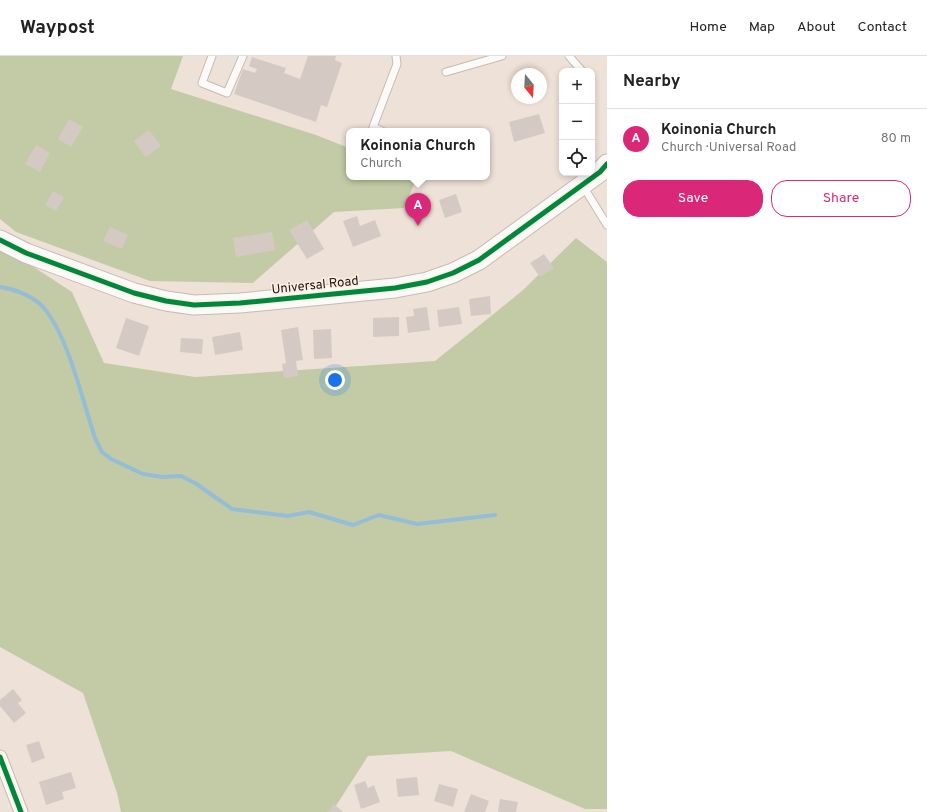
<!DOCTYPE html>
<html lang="en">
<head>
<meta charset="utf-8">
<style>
	body { margin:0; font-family:Overpass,sans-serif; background:#f6f6f6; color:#222 }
	.controls { position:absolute; right:12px; top:12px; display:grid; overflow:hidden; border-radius:8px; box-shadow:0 2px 6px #0003 }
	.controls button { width:36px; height:36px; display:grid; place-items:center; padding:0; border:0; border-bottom:1px solid #e0e0e0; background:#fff; color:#222; font:20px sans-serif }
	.compass { position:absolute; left:511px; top:12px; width:36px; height:36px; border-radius:50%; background:#fff; box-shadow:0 2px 6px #0003; rotate:162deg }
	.you { position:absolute; left:335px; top:324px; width:14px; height:14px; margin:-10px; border:3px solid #fff; border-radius:50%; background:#1a73e8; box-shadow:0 0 0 6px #1a73e833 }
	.badge { display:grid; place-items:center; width:26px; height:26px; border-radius:50%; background:#db2777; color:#fff; font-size:13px; font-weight:700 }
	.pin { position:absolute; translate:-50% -33px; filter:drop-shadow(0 1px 2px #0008) }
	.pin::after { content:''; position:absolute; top:21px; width:14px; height:12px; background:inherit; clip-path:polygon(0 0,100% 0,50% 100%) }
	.popup { position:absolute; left:346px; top:72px; width:144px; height:52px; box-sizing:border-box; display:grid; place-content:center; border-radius:8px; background:#fff; filter:drop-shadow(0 1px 3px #0005); font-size:13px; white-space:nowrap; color:#767676 }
	.popup b { font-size:15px; color:#222 }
	.popup::after { content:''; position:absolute; left:50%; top:100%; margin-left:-8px; border:8px solid transparent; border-top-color:#fff }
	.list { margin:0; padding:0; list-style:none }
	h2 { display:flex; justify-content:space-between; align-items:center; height:52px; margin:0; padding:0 16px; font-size:17px }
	h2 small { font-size:13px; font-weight:400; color:#767676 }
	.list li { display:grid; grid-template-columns:26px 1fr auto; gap:12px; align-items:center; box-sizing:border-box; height:60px; padding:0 16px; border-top:1px solid #e0e0e0 }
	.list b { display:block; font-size:15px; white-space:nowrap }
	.list p { margin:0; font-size:13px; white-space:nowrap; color:#767676 }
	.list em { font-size:13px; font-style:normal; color:#767676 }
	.actions { display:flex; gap:8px; padding:12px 16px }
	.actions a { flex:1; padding:9px 0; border:1px solid #db2777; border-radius:16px; text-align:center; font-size:14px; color:#db2777 }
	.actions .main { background:#db2777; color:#fff }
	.icon { flex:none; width:22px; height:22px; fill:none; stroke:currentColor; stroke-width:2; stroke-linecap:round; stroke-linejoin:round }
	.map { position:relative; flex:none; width:607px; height:756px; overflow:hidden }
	header { display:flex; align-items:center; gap:24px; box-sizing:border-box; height:56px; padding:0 20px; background:#fff; border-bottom:1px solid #e0e0e0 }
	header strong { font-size:19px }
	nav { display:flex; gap:22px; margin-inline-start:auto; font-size:14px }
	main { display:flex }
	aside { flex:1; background:#fff }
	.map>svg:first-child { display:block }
	.forest { fill:#c2cba6 }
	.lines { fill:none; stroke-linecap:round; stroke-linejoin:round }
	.stream { stroke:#95bdd5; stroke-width:4 }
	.building { fill:#d5cac3 }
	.lane-casing { stroke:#c5bbb3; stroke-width:9 }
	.street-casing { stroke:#c5bbb3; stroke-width:15 }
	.secondary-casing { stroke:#c5bbb3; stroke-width:21 }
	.lane { stroke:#fcfaf9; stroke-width:7 }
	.street { stroke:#fcfaf9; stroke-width:13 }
	.secondary { stroke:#fcfaf9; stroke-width:19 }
	.cycleway-casing { stroke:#fdefe3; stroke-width:8 }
	.cycleway { stroke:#00873e; stroke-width:5 }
	.labels { text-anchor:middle; stroke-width:3; stroke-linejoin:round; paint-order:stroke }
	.street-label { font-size:13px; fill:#1e160f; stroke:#fdefe3 }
</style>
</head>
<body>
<header>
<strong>Waypost</strong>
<nav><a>Home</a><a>Map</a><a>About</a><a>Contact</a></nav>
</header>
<main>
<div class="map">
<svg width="607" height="756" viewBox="0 0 607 756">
	<rect width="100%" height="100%" fill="#eee1d7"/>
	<path class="forest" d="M0,0H183L171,33L316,79L349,92V121H417L404,152L334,156L253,227L150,225L16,176L0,163Z
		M576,182L607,206V753H585L451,695L368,700L332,756H121L117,737L83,637L0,591V189L72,236L104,307L195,321L435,305L522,235Z"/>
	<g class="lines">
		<path class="stream" d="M0,231C15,233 33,240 43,251C68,279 83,346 95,382L102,396L111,403L143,418L162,421L181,420L195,427L232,453L288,460L309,456L353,469L379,459L417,468L495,459"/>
	</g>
	<path class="building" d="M308,0H336L335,4L342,7L327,51L321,49L316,66L234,38L243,13L255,17L257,13L249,10L252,1L286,12L284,17L300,23Z
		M539,58L545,77L514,86L509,66Z
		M69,63L83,71L71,91L58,83Z
		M149,74L161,90L146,101L134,85Z
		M36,89L50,97L40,116L25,108Z
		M53,135L64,141L56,155L45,149Z
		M456,138L462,156L445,162L439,144Z
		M357,160L360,170L375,164L381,180L353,191L343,165Z
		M307,164L324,193L307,203L289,174Z
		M110,171L128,179L122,193L103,185Z
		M272,176L275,194L236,201L233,182Z
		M544,198L554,212L540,221L530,207Z
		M490,240L491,258L471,260L469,243Z
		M427,251L430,274L408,277L406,261L414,260L413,253Z
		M459,251L462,268L439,271L437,254Z
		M399,261V280L373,281V262Z
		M126,262L149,270L139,300L116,292Z
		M298,271L303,304L296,305L298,320L284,322L282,308L286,307L281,274Z
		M331,273L332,302L314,303L313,274Z
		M240,276L243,294L215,299L212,281Z
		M181,282L203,283L202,298L180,296Z
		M13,633L22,644L18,647L26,657L14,667L0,650V644Z
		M39,685L45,702L32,707L26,689Z
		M71,716L76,732L62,736L64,743L46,749L39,726Z
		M417,721L419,739L398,741L396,723Z
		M365,725L368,732L374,729L380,746L361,753L354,729Z
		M439,728L458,733L453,751L434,745Z
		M471,738L489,745L485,756H464Z
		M500,743L518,746L516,756H498Z
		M334,748L343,756H327Z"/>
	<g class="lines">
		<g class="lane-casing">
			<path id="lane" d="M212,0L202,27L227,37L243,0
				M569,0L582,15
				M446,16L502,0
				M382,75L373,71L397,8L396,0
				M583,130L607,169"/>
		</g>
		<g class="street-casing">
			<path id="street" d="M0,701L21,756"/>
		</g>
		<g class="secondary-casing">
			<path id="secondary" d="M0,184L26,197L134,237L166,245L194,249L240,247L395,232L427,226L453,217L479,204L600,116L607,108"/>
		</g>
		<use href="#lane" class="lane"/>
		<use href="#street" class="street"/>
		<use href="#secondary" class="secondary"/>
		<g class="cycleway-casing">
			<path id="cycleway" d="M0,184L26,197L134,237L166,245L194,249L240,247L395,232L427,226L453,217L479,204L600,116L607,108
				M0,701L21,756"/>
		</g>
		<use href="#cycleway" class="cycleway"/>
	</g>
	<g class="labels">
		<g class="street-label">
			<text transform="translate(315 228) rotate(-6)" y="5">Universal Road</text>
		</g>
	</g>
</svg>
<div class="controls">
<button>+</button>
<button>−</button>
<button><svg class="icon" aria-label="locate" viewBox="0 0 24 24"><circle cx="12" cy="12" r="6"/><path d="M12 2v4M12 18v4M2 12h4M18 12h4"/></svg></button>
</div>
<svg class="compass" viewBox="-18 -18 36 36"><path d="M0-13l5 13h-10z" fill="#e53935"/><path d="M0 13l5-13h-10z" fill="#767676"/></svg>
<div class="you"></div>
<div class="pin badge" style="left:418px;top:170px">A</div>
<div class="popup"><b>Koinonia Church</b>Church</div>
</div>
<aside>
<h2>Nearby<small></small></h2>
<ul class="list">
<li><span class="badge">A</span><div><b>Koinonia Church</b><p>Church · Universal Road</p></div><em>80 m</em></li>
</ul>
<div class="actions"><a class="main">Save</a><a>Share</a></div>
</aside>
</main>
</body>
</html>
